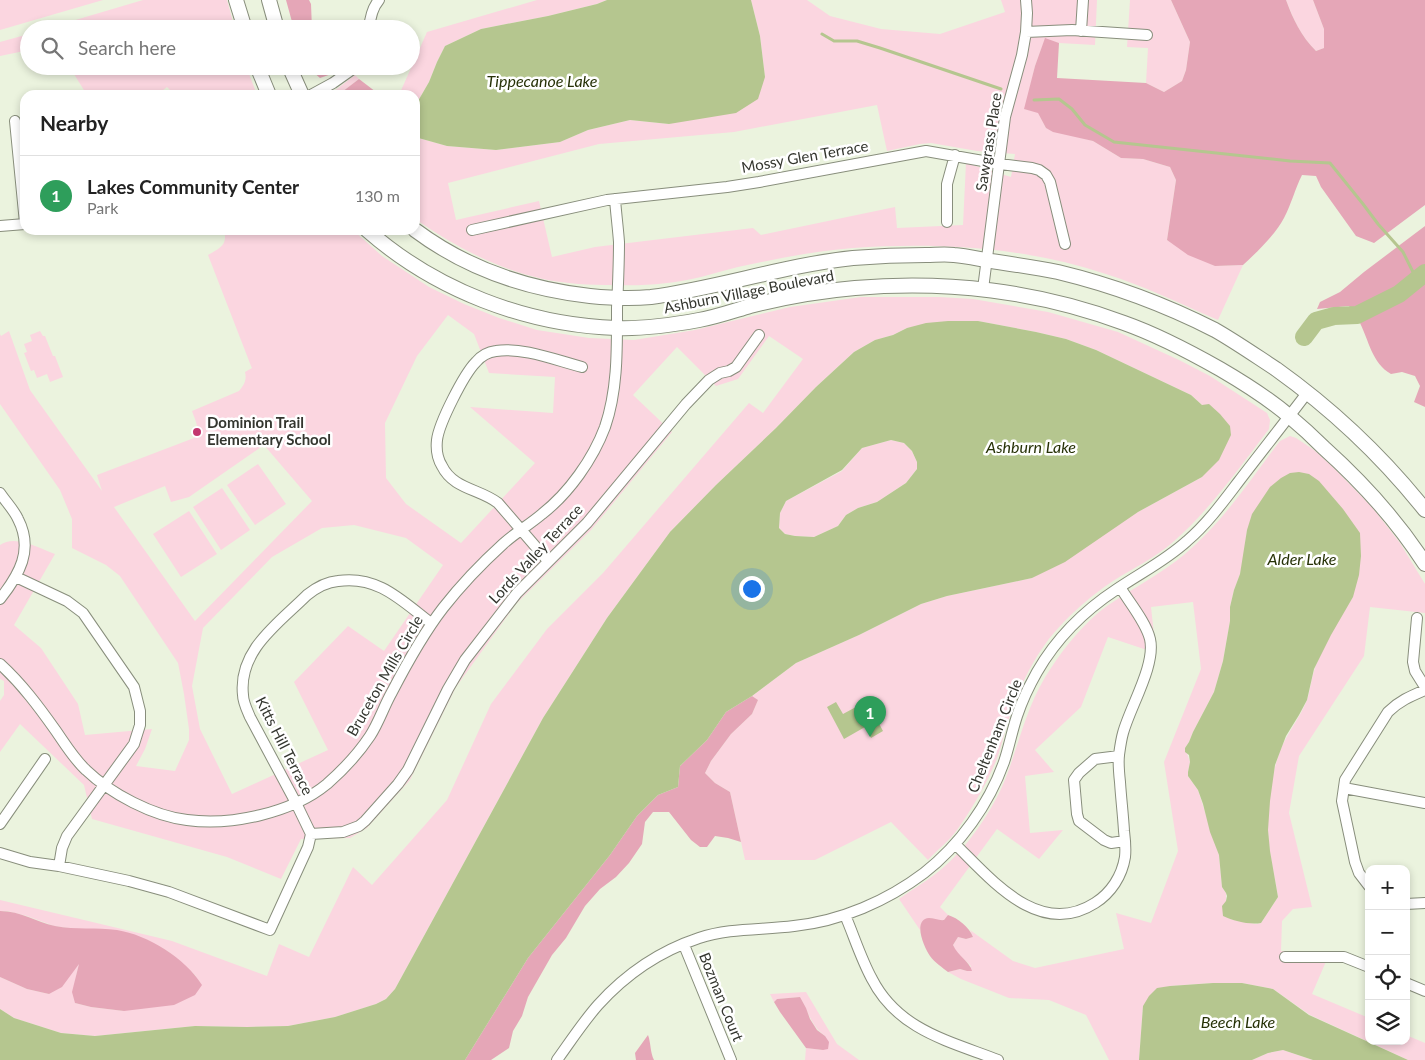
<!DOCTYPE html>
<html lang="en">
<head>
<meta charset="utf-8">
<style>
	body { margin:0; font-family:Lato,sans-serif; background:#f2f2f2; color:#222 }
	.controls { position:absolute; right:15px; bottom:15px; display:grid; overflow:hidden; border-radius:10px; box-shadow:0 2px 8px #0003 }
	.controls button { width:45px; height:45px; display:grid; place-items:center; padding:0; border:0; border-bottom:1px solid #e0e0e0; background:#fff; color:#222; font:25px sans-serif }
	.you { position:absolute; left:751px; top:588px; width:18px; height:18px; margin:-12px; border:4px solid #fff; border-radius:50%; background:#1a73e8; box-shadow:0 0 0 8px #1a73e833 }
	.badge { display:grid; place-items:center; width:32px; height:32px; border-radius:50%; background:#7c3aed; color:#fff; font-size:16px; font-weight:700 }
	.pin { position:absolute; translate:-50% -41px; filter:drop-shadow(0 1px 2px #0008) }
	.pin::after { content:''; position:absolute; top:26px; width:18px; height:15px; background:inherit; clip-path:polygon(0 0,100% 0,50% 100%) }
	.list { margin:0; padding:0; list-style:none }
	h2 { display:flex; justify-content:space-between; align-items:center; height:65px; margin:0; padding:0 20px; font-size:21px }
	h2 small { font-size:16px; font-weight:400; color:#767676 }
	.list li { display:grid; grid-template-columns:32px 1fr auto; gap:15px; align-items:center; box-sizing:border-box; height:80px; padding:0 20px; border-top:1px solid #e0e0e0 }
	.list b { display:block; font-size:19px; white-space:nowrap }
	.list p { margin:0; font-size:16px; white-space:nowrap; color:#767676 }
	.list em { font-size:16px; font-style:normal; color:#767676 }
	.icon { flex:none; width:28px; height:28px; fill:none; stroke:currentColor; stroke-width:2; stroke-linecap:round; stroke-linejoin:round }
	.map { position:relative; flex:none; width:1425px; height:1060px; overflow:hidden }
	.search { position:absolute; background:#fff; box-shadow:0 2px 8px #0003; left:20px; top:20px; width:400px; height:55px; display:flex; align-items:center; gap:12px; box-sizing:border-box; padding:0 18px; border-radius:28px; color:#767676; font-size:19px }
	.panel { position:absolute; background:#fff; box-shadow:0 2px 8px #0003; left:20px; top:90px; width:400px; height:145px; border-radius:15px }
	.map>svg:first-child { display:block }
	.green { fill:#fbd6e0; fill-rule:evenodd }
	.forest { fill:#e5a6b7 }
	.water { fill:#b5c68f; fill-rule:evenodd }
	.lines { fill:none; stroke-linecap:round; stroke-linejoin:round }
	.stream { stroke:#b5c68f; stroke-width:3 }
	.river { stroke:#b5c68f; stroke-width:18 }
	.street-casing { stroke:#888e7c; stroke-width:12 }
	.secondary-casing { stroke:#888e7c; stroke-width:16 }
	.street { stroke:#fff; stroke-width:10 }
	.secondary { stroke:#fff; stroke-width:14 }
	.poi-dot { fill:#c2376e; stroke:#fff; stroke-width:2 }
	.labels { text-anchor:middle; stroke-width:5; stroke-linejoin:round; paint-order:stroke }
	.street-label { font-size:15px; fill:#34362f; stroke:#fff }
	.poi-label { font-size:15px; font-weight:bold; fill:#34362f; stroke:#fff; text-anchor:start }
	.water-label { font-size:16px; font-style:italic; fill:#273207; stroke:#fff }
</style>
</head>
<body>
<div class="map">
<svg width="1425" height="1060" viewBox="0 0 1425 1060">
	<rect width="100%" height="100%" fill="#ebf3de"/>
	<path class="green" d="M0,0H103L0,30Z
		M143,0H227L235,29H45Z
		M537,0H607L597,4L548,16L481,29L445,46L437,62L429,82L418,101L415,104V95H399L427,32Z
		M751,0H807L830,16L881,29L940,34L1005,12L1001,0H1097L1095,45L1059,43L1045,39L1035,66L1025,109L1038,112L1046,128L1093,141L1121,158L1143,159L1170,167L1176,180L1167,240L1215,266L1243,265L1218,320C1181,304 1144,286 1106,274C1025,247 937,242 853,248C814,251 775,259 738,267C725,270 713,274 701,277C672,284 644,286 614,285C590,285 566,284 543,279C497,269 454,246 415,219V137L447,146L496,150L560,142L588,130L630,120L669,124L765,77L760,36ZM877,105L887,151L920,144L931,143L977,151L1015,154L1011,177L966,163L963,225L897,228L895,207L761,235L753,228L595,247L552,257L539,201L456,220L448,183L599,144L734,132Z
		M1130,0H1171L1190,42L1186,70L1182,81L1164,92L1146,83L1148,48L1127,47Z
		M1286,0H1313L1324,29V48L1316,51C1300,35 1294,20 1286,0Z
		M29,34V50L0,56V42Z
		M69,66H246L257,95H175L167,87L157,95H87Z
		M355,75L359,79L338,95H329Z
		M224,230H353L382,256L429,287L464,304L499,318L537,330L589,338L634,340L695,330L790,307L861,297H939L973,299L1048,312L1118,332L1179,360L1210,376L1267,413L1270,420L1269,429C1239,468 1210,510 1173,542C1155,558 1133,568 1113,581C1090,596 1062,621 1046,643C1029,666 1017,694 1008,721C1004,734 1001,748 996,761C986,785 972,809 957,830C949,841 937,850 928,860L891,822L815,860H745L730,792L715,783L705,773L711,761L731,734L752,714L758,700L752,696L796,663L859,635L921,604L947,596L1032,578L1138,512L1202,477V405L1191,395L1096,350L1066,339L1036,332L978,321L907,328L893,335L875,340L854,352L816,387L776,428L716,485L670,532L607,618L543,718L395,989L386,999L376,1004L335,1017L288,1026L247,1027L195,1026L95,1036L61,1033L14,1018L0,1009V977L27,989L49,994L80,962L76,976L75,1003L91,1007L124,1011L196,976L169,952L145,939L54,926L27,916L7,911H0V900L172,941L267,976L279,944L309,957L353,867L372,885L447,800L491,704L547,629L603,573L749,403L763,413L803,359L769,336L738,379L716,386L677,347L633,395L672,432L591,530L516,604L456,687L410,780L367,828L350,838L301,839L281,879L227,857L92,819L84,785L20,724L0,752V701L4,695V681L0,679V545C15,534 39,548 55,554L14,625L41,648L78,704L85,735L152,729L145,749L136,766L175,771L189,740V729L184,694L178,663L120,576L106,565L72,548V519L60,490L0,404V334L1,336L9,331L30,390L102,491L97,475L194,438C201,430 195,420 192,411L239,391C244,385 247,380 245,372L252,368L251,366L208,255C220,248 228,245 224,230ZM448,315L474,334L489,373L555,377L553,413L470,407L535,463L461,543L406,504L386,478L385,423L417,356ZM264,445L312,501L195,621L114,507L165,486L171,502L189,497ZM354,525L406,538L443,565L384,651L348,626L294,682L328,750L232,794L200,729L192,686L203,628L272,557L322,528Z
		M40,331L43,336H45L53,356H55L63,377L50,382L47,374L37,378L34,370L31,371L24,353L27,352L24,344L32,341L30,335Z
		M1290,436L1296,438L1314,450L1332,466L1372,507L1400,543L1425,584V613L1370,607L1364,656L1299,756L1289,813L1312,907L1293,909L1282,921L1281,951L1330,952L1312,994L1369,1018V1041H1406V1035L1425,1043V1060H1408L1310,1015L1273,989L1242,983H1213L1170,986L1143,1006L1139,1060H1109L1086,1015L1049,1000L1009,998L961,979L948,972L960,969L967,971L971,966L956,952L953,945L958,937L966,939L973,937L970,930L1013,961L1035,968L1124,949L1116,913L1151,923L1178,851L1164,762L1201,669L1193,602L1151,607L1156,653L1108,637L1081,707L1035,750L1054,772L1025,776L1030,833L1063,830L1039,859L997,829L940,907L948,915L944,920L939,921L931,918L921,923L920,930L899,899C914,888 931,879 945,866C970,844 997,804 1008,772C1021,736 1029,700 1051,668C1065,646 1086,621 1107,606C1133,588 1161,574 1185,554C1223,522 1251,479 1280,441ZM1247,530L1353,597C1340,618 1321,648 1314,671C1311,680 1310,691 1307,700C1300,718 1287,733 1280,751C1269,781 1265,819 1270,852C1272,867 1276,882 1278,897L1261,923L1256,924L1230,919L1226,901V893L1222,887L1219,855L1198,790L1188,776V772L1190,762L1185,748L1189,742L1193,732L1214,692L1223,661L1230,621V607L1234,590L1240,574L1243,562Z
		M891,440L904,443L912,451L917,462V469L906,483L877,502L858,508L846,515L838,526L814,537L795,536L785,534L779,528L780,513L786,501L842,471L862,448Z
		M258,464L286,504L255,525L227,485Z
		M222,488L250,530L221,550L193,507Z
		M189,511L217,554L181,577L153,534Z
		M806,992L837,1044L859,1060H805L806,1048L823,1050L825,1036C811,1026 808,1011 800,997L777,999L774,1002L770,994Z
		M1283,1050L1313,1060H1252L1268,1053Z"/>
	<path class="forest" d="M286,0H309L311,4L312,29H294Z
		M1171,0H1286C1293,19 1301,36 1316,51L1324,48V29L1313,0H1425V205L1374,243L1356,236L1321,187L1316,176L1302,175C1295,189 1291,205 1284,218C1275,235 1257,252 1243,265L1215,266L1188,255L1167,240L1176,180L1170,167L1143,159L1121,158L1093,141L1053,132L1046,128L1038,113L1024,109L1035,66L1045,38L1059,43L1057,78L1146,83L1164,92L1182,81L1186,70L1190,42Z
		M310,66H343L340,71L320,78L312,71Z
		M359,79L380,95H338Z
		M1425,226V407L1414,402L1420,386L1415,376L1402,372L1391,374C1372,363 1369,341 1360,323C1357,317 1352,312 1349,306L1317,309L1320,302L1340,292L1364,272Z
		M752,696L758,700L752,714L731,734L711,761L705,773L715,783L730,792L741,842L728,838L715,836L707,847H700L691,840L669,812H653L645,822L642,844L629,863L616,877L600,889L585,906L566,938L552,955L528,997L522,1016L513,1031L509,1048L491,1060H465L528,958L610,855L637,816L658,795L678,787L680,766L707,740L726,712Z
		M0,911C21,911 36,922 55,926C76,930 96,927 117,930C148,935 185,958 202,985L195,995L174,1005L124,1011L91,1007L75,1003L72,992L79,964L62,987L49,994L27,989L0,977Z
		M948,915C958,918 969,927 973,937L966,939L958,937L953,945C958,956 970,962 972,971H967L960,969L948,972C942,967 935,963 930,956C925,949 914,925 925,919C930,916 938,921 944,920Z
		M800,997L806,1008L810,1019L817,1030L825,1036L829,1042L828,1049L823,1050L806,1048L780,1012L774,1002L777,999Z
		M648,1035C651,1043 650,1052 654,1060H636L635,1053Z"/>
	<path class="water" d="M607,0H751L760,36L765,77L758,99L736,113L669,124L630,120L588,130L560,142L496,150L447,146L415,137V104L418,101L429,82L437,62L445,46L481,29L548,16L597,4Z
		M948,321H978L1036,332L1066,339L1096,350L1191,395L1202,405L1209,404L1220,414L1230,426L1231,435L1219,460L1202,477L1138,512L1065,562L1032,578L947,596L921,604L859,635L796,663L752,696L726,712L707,740L680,766L678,787L658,795L637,816L610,855L528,958L465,1060H0V1009L14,1018L61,1033L95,1036L195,1026L247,1027L288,1026L335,1017L376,1004L386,999L395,989L543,718L607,618L670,532L716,485L776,428L816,387L854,352L875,340L893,335L907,328L926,323ZM891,440L904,443L912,451L917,462V469L906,483L877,502L858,508L846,515L838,526L814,537L795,536L785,534L779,528L780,513L786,501L842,470L862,448Z
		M1299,472L1309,474L1319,481L1343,509L1360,533L1361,556L1359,575L1353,597L1331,635L1314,669L1307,700L1299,715L1286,736L1275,765L1270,801L1268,830L1270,851L1278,897L1261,923C1249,925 1234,921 1223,916L1222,906L1226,901L1227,896L1226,893L1222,887L1219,855L1210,832L1203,804L1198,790L1188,776V772L1190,762L1189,755L1185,752V748L1189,742L1193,732L1214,692L1223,661L1230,621V607L1234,590L1240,574L1247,530L1252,514L1270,487L1281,478L1290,473Z
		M867,701L883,731L871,738L865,727L844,739L827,707L836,702L843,714Z
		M1213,983H1242L1273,989L1309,1015L1408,1060H1313L1283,1050L1268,1053L1252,1060H1139L1143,1006L1149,996L1157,988L1170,986Z"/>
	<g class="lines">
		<path class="stream" d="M42,24L46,29
			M822,34L834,41H857L880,48L1001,89
			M134,66L137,67
			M1034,100L1059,99L1072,109L1085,125L1114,142L1290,161L1330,163L1363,204L1378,224L1403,252L1417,280"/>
		<path class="river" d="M1304,337L1316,321L1334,316L1357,315L1399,294L1425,273"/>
		<g class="street-casing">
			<path id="street" d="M369,29C370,18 372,8 379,0
				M1081,31L1083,0
				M1026,32L1072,30L1147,35
				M311,95L333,83L357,66
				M15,121L25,223
				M947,222V184L955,155
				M0,226L25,224
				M472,230L607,200L727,187L759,182L926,151L1000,164L1032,168L1039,170L1046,175L1050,182L1065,244
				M983,289L1005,117L1022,55L1026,32L1027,13L1026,0
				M0,493C6,502 14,510 18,519C34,550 19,575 0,599
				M548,561L498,503C480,489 453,489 442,466C437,458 436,449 437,440C439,423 464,374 476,362C481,356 488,352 496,351C523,347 555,360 582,367
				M16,577L67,601L83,613L134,687L140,711V725L134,744L67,836L62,848L59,866
				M1417,618L1413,662L1415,671L1425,687
				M0,664C22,684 39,707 56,731C65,744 74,759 86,770C111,794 153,816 187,820C231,826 292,813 327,784C343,770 358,754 370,736C379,722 384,706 392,692C407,663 423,634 443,608C461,585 481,564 503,544C515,533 529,525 542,514C569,493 593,459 605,427C618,389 617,348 617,308C618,286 619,264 619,242C618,228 616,213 615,199
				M1119,756L1095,759L1079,773L1074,780L1077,814L1079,821L1104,840L1111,843L1125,841
				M1344,788L1425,803
				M0,824L45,759
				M311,834L343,832L359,826L365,821L398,784L408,770L448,689L465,660L517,593L587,523L686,404L709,380L720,373L729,371L736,367L759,335
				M311,834L296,803L250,717C247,710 243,702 243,695C238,650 279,623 307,595C317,587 326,582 338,581C378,575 402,601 431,623
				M955,844C991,879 1039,939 1095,903C1111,893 1122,876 1125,857C1126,848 1125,839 1124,831C1123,814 1121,798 1120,782C1119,773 1118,764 1119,755C1120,748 1121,740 1123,733C1130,707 1156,665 1150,639C1146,622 1129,602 1120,587
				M0,853L30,862L59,866L129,881L169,892L270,930L308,847L311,834
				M1369,886L1359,873L1355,862L1342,801L1345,780L1388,712C1399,701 1411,696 1425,690
				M1406,904L1425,903
				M845,915C854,936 861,959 872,979C898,1030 949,1041 998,1060
				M684,945L731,1060
				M1285,957H1344L1369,967
				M1406,983L1425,991
				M557,1060C570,1042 583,1022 598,1005C625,975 660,951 699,938C729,928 762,930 794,926C841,921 887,901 924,873C960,845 989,804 1004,762C1009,747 1012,731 1017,716C1022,701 1029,686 1037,672C1056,639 1085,610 1117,589C1142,572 1165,561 1187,541C1207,524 1223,502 1239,481C1262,451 1285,422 1307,393"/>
		</g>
		<g class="secondary-casing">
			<path id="secondary" d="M236,0L245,29
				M269,0L277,29
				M257,66L269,95
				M289,66L302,95
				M367,230C435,290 526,325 616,328C644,329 672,325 699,320C716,317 733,311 750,306C785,297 820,291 855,288C946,280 1039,291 1124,323C1158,335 1190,352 1220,369C1244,383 1268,398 1289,416C1301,426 1313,437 1324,448C1364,484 1396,519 1425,564
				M415,230C466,268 527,289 590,296C610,298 631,299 651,297C719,288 785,265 853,258C877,256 902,255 926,255C935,255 945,254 954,255C968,256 983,260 998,262C1018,265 1038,268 1058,272C1112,285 1166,305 1215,330C1236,342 1256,356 1276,369C1332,409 1382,456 1425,510"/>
		</g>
		<use href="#street" class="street"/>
		<use href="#secondary" class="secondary"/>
	</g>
	<circle class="poi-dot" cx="197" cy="432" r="5"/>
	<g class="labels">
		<g class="street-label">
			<text transform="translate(989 142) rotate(-81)" y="5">Sawgrass Place</text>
			<text transform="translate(805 157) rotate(-10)" y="5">Mossy Glen Terrace</text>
			<text transform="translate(749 292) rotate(-11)" y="5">Ashburn Village Boulevard</text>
			<text transform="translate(536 554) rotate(-47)" y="5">Lords Valley Terrace</text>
			<text transform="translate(385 676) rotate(-60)" y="5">Bruceton Mills Circle</text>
			<text transform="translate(995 736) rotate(-68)" y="5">Cheltenham Circle</text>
			<text transform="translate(284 746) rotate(63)" y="5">Kitts Hill Terrace</text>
			<text transform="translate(721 997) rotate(68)" y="5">Bozman Court</text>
		</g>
		<g class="poi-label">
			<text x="207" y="428">Dominion Trail<tspan x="207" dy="17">Elementary School</tspan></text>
		</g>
		<g class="water-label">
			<text x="542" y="87">Tippecanoe Lake</text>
			<text x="1031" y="453">Ashburn Lake</text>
			<text x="1302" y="565">Alder Lake</text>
			<text x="1238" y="1028">Beech Lake</text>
		</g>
	</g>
</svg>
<div class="controls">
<button>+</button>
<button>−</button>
<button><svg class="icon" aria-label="locate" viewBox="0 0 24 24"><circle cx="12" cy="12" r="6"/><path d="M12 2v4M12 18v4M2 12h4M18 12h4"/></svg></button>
<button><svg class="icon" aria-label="layers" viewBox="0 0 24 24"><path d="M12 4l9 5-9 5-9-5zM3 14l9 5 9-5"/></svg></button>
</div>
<div class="you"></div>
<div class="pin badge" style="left:870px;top:737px;background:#2e9e5b">1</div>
<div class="search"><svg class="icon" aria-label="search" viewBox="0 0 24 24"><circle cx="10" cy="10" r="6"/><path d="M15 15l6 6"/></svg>Search here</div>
<section class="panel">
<h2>Nearby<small></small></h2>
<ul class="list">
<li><span class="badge" style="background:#2e9e5b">1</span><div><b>Lakes Community Center</b><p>Park</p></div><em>130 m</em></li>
</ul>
</section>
</div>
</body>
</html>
